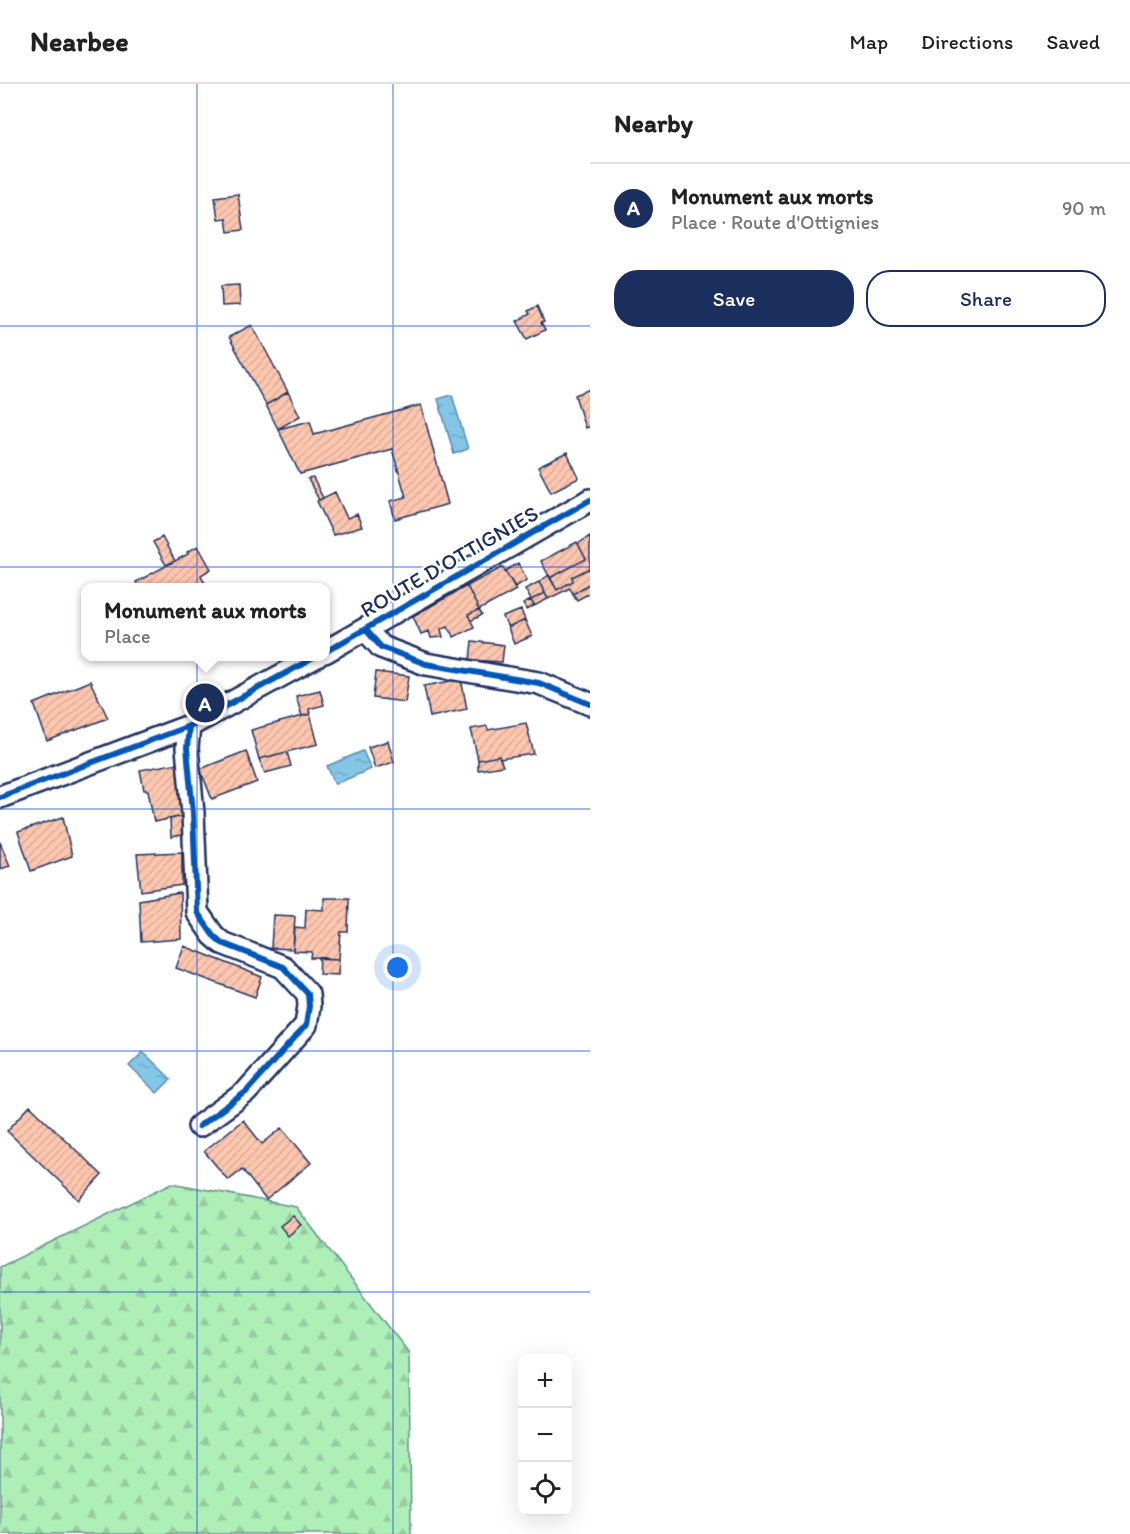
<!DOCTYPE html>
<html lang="en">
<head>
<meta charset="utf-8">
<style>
	body { margin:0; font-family:Itim,sans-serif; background:#f2f2f2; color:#222 }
	.controls { position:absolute; right:18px; bottom:18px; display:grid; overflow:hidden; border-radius:12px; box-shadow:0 6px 24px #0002 }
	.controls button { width:54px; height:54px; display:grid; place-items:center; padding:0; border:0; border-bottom:2px solid #e0e0e0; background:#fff; color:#222; font:30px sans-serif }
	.you { position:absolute; left:398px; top:884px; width:21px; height:21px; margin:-15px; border:4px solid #fff; border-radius:50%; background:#1a73e8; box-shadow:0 0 0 9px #1a73e833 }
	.badge { display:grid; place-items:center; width:39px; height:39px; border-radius:50%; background:#1b2f5e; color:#fff; font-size:20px; font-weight:700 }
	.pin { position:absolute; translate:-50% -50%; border:3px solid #fff; box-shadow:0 2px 6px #0006 }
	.popup { position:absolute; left:81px; top:499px; width:249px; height:78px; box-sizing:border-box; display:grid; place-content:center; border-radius:12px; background:#fff; filter:drop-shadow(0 2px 4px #0005); font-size:20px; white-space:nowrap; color:#767676 }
	.popup b { font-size:22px; color:#222 }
	.popup::after { content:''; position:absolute; left:50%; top:100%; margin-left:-12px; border:12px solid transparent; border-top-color:#fff }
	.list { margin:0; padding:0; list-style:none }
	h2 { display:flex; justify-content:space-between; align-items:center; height:78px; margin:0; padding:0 24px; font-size:26px }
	h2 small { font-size:20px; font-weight:400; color:#767676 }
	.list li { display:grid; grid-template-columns:39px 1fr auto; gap:18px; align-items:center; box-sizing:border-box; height:90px; padding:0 24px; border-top:2px solid #e0e0e0 }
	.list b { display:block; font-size:22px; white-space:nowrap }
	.list p { margin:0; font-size:20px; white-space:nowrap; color:#767676 }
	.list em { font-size:20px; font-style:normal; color:#767676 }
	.actions { display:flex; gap:12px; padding:18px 24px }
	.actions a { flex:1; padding:14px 0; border:2px solid #1b2f5e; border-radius:24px; text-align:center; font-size:21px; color:#1b2f5e }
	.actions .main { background:#1b2f5e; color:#fff }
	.icon { flex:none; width:33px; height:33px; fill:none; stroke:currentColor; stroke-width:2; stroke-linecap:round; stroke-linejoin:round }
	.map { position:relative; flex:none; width:590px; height:1450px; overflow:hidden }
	header { display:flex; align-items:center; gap:36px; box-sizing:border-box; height:84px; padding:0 30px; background:#fff; border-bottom:2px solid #e0e0e0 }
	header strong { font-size:28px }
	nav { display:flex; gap:33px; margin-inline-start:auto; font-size:21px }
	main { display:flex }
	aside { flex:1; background:#fff }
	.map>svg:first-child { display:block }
	.forest { fill:url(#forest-firs); stroke:#648f8b; stroke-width:1.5 }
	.water { fill:url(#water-ripples); stroke:#5a8aaf; stroke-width:1.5 }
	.building { fill:url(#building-hatch); stroke:#1b2f5e; stroke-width:1.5 }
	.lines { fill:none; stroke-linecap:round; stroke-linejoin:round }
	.minor-casing { stroke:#1b2f5e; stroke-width:26 }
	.minor { stroke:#fff; stroke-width:21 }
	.cycleway-casing { stroke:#fff; stroke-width:10 }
	.cycleway { stroke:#0057b8; stroke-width:6 }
	.grid { fill:none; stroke:#1d4ed8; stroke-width:1.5; stroke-opacity:0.55 }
	.labels { text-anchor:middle; stroke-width:5; stroke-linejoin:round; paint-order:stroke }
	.street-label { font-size:22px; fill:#1b2f5e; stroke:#fff }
</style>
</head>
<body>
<header>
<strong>Nearbee</strong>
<nav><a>Map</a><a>Directions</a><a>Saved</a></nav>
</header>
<main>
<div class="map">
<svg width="590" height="1450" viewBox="0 0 590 1450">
	<defs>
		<pattern id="forest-firs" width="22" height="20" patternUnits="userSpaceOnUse" patternTransform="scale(1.5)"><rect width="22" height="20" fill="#aeefb8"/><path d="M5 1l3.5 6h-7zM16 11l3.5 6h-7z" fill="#95cda1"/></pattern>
		<pattern id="water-ripples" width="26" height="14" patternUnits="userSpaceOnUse" patternTransform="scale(1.5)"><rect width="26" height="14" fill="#84c6e5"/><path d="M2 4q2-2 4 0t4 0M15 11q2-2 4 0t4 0" fill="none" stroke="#71aac7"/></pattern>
		<pattern id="building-hatch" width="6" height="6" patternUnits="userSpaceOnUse" patternTransform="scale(1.5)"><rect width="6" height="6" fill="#fdc7af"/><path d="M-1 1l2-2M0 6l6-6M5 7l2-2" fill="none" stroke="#d8ab99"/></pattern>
	</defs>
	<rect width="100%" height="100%" fill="#fff"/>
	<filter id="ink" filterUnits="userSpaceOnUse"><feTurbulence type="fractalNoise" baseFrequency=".0167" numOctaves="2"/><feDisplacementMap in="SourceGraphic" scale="12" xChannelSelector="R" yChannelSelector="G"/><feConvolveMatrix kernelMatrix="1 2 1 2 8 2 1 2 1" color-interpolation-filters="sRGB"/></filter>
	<g filter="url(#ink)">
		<path class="forest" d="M172,1099L296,1123L409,1269L411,1450H0V1183Z"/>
		<path class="water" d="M452,311L468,365L454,370L438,315Z
			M363,667L371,685L335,700L327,682Z
			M143,968L171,995L157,1009L129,982Z"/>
		<path class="building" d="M238,110L243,146L228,148L226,134L218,135L215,113Z
			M239,201L240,221L222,222L221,202Z
			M537,222L544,238L541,239L545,246L527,255L517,237L530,230L528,227Z
			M252,241L288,308L266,321L229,253Z
			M590,305V342L585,344L575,311Z
			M288,308L300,332L278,345L266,321Z
			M421,321L448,420L395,435L390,417L406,413L392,365L300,390L278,345L310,337L314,350Z
			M567,369L579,394L551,408L538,383Z
			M313,394L323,414L319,416L308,395Z
			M335,408L347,434L357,430L362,443L333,451L317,417Z
			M590,452V484L572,493L573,497L557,506L550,494L586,475L578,460Z
			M162,453L175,477L166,481L153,458Z
			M577,458L586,475L550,494L541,477Z
			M198,462L211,485L201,491L207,504H139L136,498L188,470L187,468Z
			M518,479L527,496L515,503L505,487Z
			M503,483L516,506L479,526L467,502Z
			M590,484V499L573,510L570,504L548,515L539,498L549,491L557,506L573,497L572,493Z
			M539,498L545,509L531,516L525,505Z
			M590,499V509L577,516L573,510Z
			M467,502L479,526L468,531L474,543L454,553L448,542L441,545L443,553L431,554L429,547L421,550L413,532Z
			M545,509L548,515L534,522L531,516Z
			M531,516L534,522L527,526L523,520Z
			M479,526L482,531L471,537L468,531Z
			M521,526L525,536L508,544L503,533Z
			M525,536L532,552L514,560L508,544Z
			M472,557L504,561L502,578L470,576Z
			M376,588L409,592L405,618L373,614Z
			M461,595L467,625L430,633L424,602Z
			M90,597L108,634L47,657L34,620Z
			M320,606L324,621L309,625L310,630L302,632L296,612Z
			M310,630L318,660L259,675L251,646Z
			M526,639L534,670L500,675L499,672L478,676L471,645L487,642L488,646Z
			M388,657L394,678L375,684L368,663Z
			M246,667L257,698L212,715L200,685Z
			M287,668L291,682L265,689L259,675Z
			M499,672L503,682L478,686V676Z
			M178,679L188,731L154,738L148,706H144L140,686Z
			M188,731L187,750L171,753L170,735Z
			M63,733L72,772L31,787L18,748Z
			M0,758L10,782L0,785Z
			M182,768V801L141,807L137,770Z
			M180,809L181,855L141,858L139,816Z
			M324,814H349L348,848H341L339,875L311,874L312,868L293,867L295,843L305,844L306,825L324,826Z
			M273,831L295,832L293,865L271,864Z
			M184,862L262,893L255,913L176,884Z
			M320,874L339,875L338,891L319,890Z
			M30,1022L102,1091L79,1116L7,1047Z
			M243,1036L262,1060L282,1044L311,1079L266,1116L242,1085L228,1096L204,1067Z
			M293,1132L301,1141L288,1152L280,1142Z"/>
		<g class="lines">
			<g class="minor-casing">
				<path id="minor" d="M366,546L381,563L426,580L539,599L590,620
					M325,568L590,416
					M189,642L187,664L193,729L197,828L213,851L222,859L283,883L308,910L309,922L306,941L246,1008L199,1042
					M0,713L189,642L317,572"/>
			</g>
			<use href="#minor" class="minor"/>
			<g class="cycleway-casing">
				<path id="cycleway" d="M366,546L381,563L426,580L539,599L590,620
					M325,568L590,416
					M189,642L187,664L193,729L197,828L213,851L222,859L283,883L308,910L309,922L306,941L246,1008L199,1042
					M0,713L189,642L317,572"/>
			</g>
			<use href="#cycleway" class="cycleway"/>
		</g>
	</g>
	<path class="grid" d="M197,0V1450M393,0V1450M0,242H590M0,483H590M0,725H590M0,967H590M0,1208H590"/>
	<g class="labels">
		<g class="street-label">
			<text transform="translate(449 477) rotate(-30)" y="8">ROUTE D'OTTIGNIES</text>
		</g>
	</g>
</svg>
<div class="controls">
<button>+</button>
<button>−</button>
<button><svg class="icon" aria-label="locate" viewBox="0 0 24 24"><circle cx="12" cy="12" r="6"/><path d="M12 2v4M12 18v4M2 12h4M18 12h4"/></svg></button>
</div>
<div class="you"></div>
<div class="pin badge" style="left:205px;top:619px">A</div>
<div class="popup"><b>Monument aux morts</b>Place</div>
</div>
<aside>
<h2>Nearby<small></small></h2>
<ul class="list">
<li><span class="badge">A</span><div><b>Monument aux morts</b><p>Place · Route d'Ottignies</p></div><em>90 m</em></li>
</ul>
<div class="actions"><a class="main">Save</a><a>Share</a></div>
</aside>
</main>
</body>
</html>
